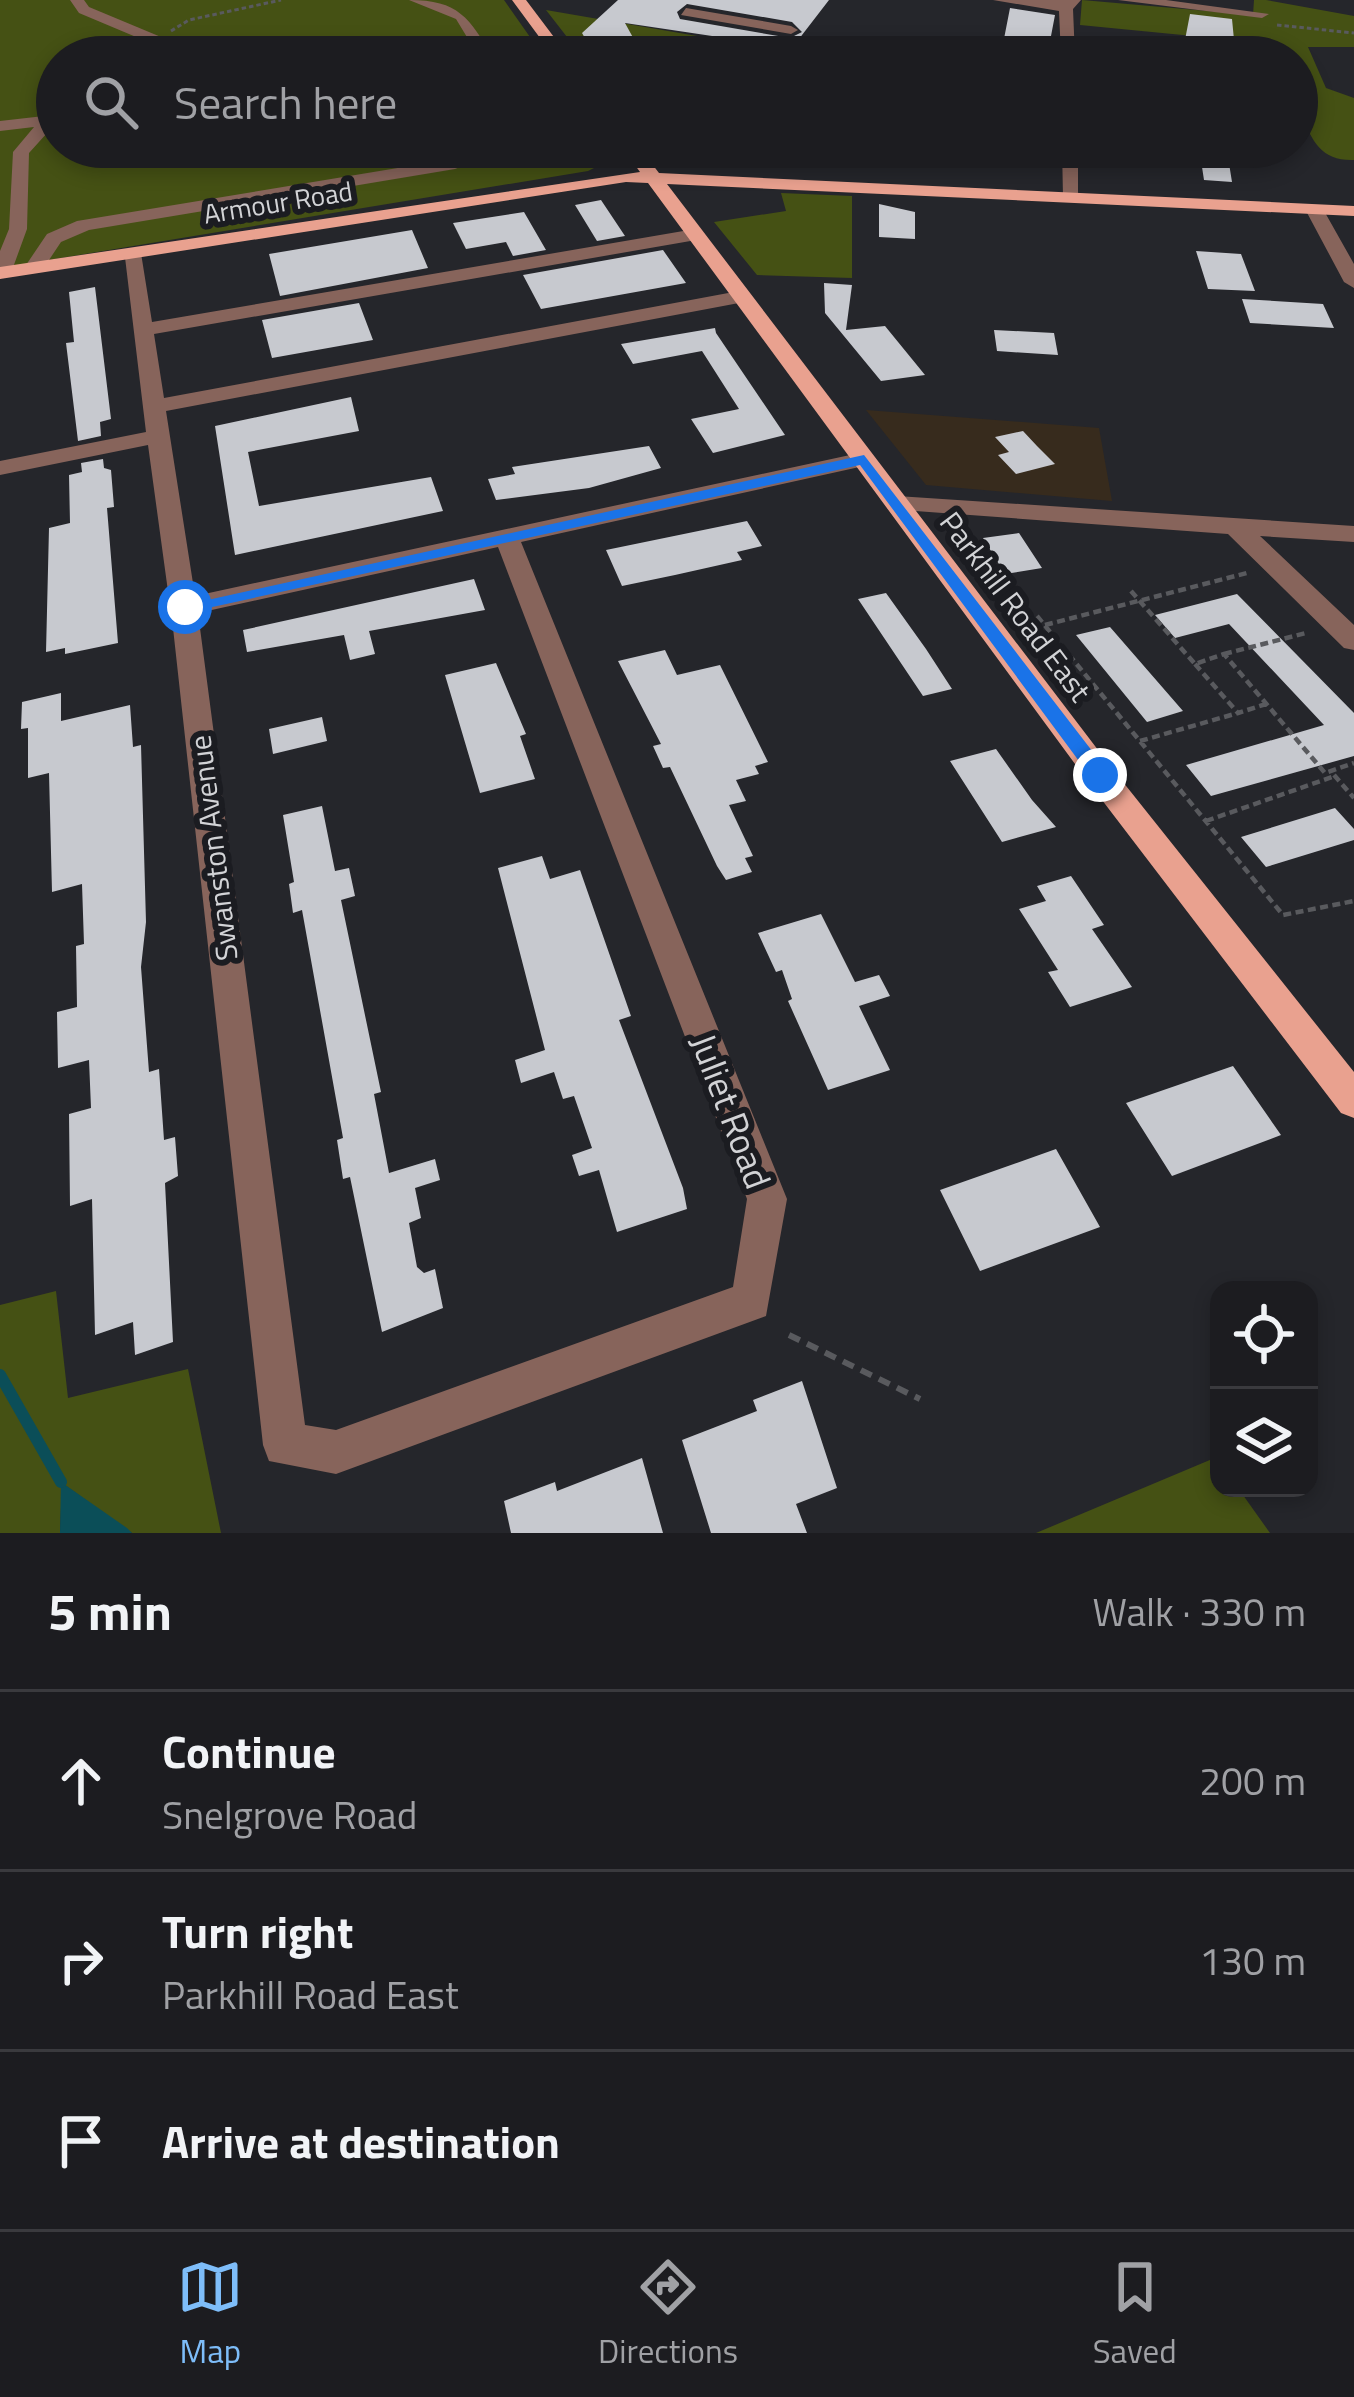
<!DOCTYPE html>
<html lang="en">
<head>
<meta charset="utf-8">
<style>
	body { margin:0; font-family:"Titillium Web",sans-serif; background:#29292d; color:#f1f3f6 }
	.controls { position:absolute; right:36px; bottom:36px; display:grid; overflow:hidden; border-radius:24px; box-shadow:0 6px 18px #0003 }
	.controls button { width:108px; height:108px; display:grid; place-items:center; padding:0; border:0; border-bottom:3px solid #3a3a3e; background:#1c1c20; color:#f1f3f6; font:60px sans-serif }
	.stop { position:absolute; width:36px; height:36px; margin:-27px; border:9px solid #1a73e8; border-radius:50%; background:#fff }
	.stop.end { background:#1a73e8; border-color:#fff; box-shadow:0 3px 12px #0008 }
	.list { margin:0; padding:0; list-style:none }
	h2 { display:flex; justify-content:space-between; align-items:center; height:156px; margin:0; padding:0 48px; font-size:51px }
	h2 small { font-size:39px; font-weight:400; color:#a0a1a5 }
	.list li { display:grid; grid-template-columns:78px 1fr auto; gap:36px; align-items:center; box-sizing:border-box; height:180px; padding:0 48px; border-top:3px solid #3a3a3e }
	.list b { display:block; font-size:45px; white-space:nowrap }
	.list p { margin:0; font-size:39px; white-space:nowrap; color:#a0a1a5 }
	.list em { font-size:39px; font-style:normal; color:#a0a1a5 }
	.icon { flex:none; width:66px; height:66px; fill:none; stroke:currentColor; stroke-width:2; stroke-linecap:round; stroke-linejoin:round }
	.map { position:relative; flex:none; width:1354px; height:1533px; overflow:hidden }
	.search { position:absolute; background:#1c1c20; box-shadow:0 6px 18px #0003; left:36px; right:36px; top:36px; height:132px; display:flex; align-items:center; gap:30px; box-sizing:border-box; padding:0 42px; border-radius:66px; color:#a0a1a5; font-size:45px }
	.sheet { height:696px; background:#1c1c20 }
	nav { display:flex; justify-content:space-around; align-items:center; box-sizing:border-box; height:168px; border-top:3px solid #3a3a3e; background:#1c1c20; font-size:33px; color:#a0a1a5 }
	nav a { display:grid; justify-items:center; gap:6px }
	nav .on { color:#7ebdf9 }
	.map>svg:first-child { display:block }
	.commercial { fill:#372b1d }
	.green { fill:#455114 }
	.water { fill:#0b4e58 }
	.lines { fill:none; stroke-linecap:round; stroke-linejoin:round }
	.stream { stroke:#0b4e58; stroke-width:12 }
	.building { fill:#c7c9cf; fill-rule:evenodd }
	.path-far2 { stroke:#595a5e; stroke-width:3; stroke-dasharray:4.5 3; stroke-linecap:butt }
	.path-far1 { stroke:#595a5e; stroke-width:4.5; stroke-dasharray:8 4.5; stroke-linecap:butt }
	.path { stroke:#595a5e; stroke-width:6; stroke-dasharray:12 8; stroke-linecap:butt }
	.minor { fill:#87645b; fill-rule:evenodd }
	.major { fill:#e9a18f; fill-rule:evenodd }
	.route { fill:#1a73e8 }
	.labels { text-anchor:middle; stroke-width:12; stroke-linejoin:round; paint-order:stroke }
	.far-street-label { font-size:27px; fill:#d2d3d6; stroke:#1b1c21 }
	.street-label { font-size:30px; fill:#d2d3d6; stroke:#1b1c21 }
	.near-street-label { font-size:36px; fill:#d2d3d6; stroke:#1b1c21 }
</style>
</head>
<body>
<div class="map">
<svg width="1354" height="1533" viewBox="0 0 1354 1533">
	<rect width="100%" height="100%" fill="#25262b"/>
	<path class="commercial" d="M866,410L1099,428L1112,501L926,485Z"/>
	<path class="green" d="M0,0H504L544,57H57V147H608L616,157L588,171L0,268Z
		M1082,0L1253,15L1254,0H1266L1354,16V47H1308L1326,88L1354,98V160C1322,161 1313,143 1302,116L1309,99L1297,93V57H1252L1234,40L1080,25Z
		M546,10L773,49L885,50L887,57C826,57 763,60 702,57C658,55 609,34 567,37Z
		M781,193L852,196V278L757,275L714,222L786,211Z
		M56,1291L68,1398L188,1369L221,1533H132L62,1483L60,1533H0V1305Z
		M1217,1457L1219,1488H1238L1270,1533H1036Z"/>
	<path class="water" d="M61,1482L127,1528L132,1533H60Z"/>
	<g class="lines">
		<path class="stream" d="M0,1375L61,1482"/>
	</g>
	<path class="building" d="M618,0H829L792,48L625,23L642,54L595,56L582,33ZM687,4L792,22L802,32L790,38L680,19L677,12Z
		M1010,8L1055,15L1047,57H1010L1012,50L1002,49Z
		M1190,14L1232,19L1235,50L1184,45Z
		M1200,154L1228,157L1232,182L1204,180Z
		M601,200L625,236L597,241L575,205Z
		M879,204L915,212V239L879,237Z
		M524,212L546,250L513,256L506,242L466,249L453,223Z
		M412,230L428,268L280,296L269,254Z
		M663,250L686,283L541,309L523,275Z
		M1196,251L1241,254L1255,291L1208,289Z
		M824,283L852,285L846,330L885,326L925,375L881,381L825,313Z
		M95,287L111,419L100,422L101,436L78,441L66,343L74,342L69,292Z
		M1242,299L1323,304L1334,328L1250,323Z
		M359,303L373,340L272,358L262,320Z
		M715,328L716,333L785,435L713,453L691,419L739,409L702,351L633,364L621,344Z
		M994,330L1054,333L1058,355L997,351Z
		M351,397L359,431L248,452L259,506L431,477L443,511L235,555L215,426Z
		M1023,431L1037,446L1055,464L1016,474L998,455L1009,452L995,437Z
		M649,446L661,468L589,488L496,500L488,479L515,474L512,467Z
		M103,459L104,468L111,470L114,507L107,508L118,643L65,654V648L46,652L49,528L70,523L69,475L82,472L81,463Z
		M747,521L762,546L737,552L742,560L675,575L622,586L606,550Z
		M1019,533L1042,568L1005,574L983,538Z
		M474,579L485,610L369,631L375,654L350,660L344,635L247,652L243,630Z
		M886,593L926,649L952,689L923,696L858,599Z
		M1237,594L1354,713V756L1211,796L1186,765L1324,725L1229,624L1175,638L1155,615Z
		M1110,627L1183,711L1147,722L1076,635Z
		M665,650L677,675L720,665L768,762L755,766L759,774L736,780L746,801L729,805L753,856L745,858L752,872L726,880L717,866L670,767L663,768L653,746L661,744L618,661Z
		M496,663L526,734L520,736L535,779L480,793L445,675Z
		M61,693V721L130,705L133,747L141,745L146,922L141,967L149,1072L159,1069L164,1140L175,1137L178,1176L165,1183L173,1342L135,1355L133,1322L95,1335L92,1199L70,1206L69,1114L91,1108L89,1060L58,1068L57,1012L77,1007L76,946L84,944L82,884L52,892L49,773L28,778V728L21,729L22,702Z
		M322,717L327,741L273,754L269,729Z
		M996,749L1032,800L1056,827L1002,842L950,761Z
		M322,806L335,871L349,868L355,896L341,900L381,1092L374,1094L389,1173L435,1159L440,1180L415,1188L421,1218L409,1223L417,1267L424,1273L435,1269L443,1308L382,1332L350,1177L343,1179L337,1140L343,1138L302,910L293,913L289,884L294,882L283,815Z
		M1335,808L1354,829V840L1266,867L1241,837Z
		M542,856L550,879L580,870L631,1016L619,1020L683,1188L687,1209L617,1232L599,1170L579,1176L572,1155L592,1148L574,1096L563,1099L554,1072L521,1083L515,1060L545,1050L498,868Z
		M1071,876L1104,925L1092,929L1132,987L1070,1007L1048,972L1058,970L1019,909L1046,901L1037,886Z
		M821,914L855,982L879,975L890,996L859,1006L890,1070L828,1090L788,1001L792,999L782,970L776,972L758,933Z
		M1233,1066L1281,1135L1172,1176L1126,1103Z
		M1056,1149L1100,1227L980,1271L940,1190Z
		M802,1381L837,1488L796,1504L807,1533H711L682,1440L757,1411L753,1400Z
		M642,1458L663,1533H511L504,1501L555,1482L557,1491Z"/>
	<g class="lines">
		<path class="path-far2" d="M1277,25L1354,33
			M171,31L189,20L281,0
			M174,49H179L177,57"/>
		<path class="path-far1" d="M1131,591L1195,664L1224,654L1325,773L1354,763
			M1037,616L1283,915L1354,901
			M1045,625L1247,573
			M1224,654L1306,633
			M1195,664L1238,713L1266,704
			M1140,741L1238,713
			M1334,775L1354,798
			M1206,821L1335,776"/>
		<path class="path" d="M789,1335L920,1399"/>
		<path class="minor" d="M70,0H84L89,7L161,37L158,57H144L148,42L79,13Z
			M409,0C459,0 469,18 493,57H479L456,19Z
			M993,0H1081L1073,9L1075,57H1061L1059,11Z
			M1118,0H1166L1269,14L1262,18Z
			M686,8L791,26L798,30L791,34L681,15Z
			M57,107V122L29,153L27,229L11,273L0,279V251L9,229L13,152L34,127L0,131V121L44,116Z
			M486,147H510L455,169L89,230L61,242L41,272L24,268L47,234L77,221L452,159Z
			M1062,147H1078V201L1063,197Z
			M1308,205L1323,209L1354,264V288L1344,282L1305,209Z
			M695,229L704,235L702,239L154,334L164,398L739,291L749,297L739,303L166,411L195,596L864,452L876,459L864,466L521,542L787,1199L766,1316L336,1474L269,1461L263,1445L173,628L148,445L0,475V461L146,432L124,249L141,253L152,322ZM498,547L747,1199L733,1287L336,1430L305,1425L198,613Z
			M897,496L1354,526V542L1260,536L1354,625V650L1344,648L1228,534L888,509L885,504Z"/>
		<path class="major" d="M512,0H526L569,57H554Z
			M622,147H639L659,173L1354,206V216L667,184L1111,767L1354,1072V1118L1341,1113L1089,783L648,183L626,182L0,279V267L640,172Z"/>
	</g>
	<path class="route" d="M864,455L1106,769V780H1093L860,465L185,613L176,607Z"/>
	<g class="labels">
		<g class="far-street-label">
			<text transform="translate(278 203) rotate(-9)" y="9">Armour Road</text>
		</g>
		<g class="street-label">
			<text transform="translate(1015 607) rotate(53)" y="10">Parkhill Road East</text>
			<text transform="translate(214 848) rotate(-97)" y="10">Swanston Avenue</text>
		</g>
		<g class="near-street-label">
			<text transform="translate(731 1111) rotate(69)" y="13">Juliet Road</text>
		</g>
	</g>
</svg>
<div class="controls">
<button><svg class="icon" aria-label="locate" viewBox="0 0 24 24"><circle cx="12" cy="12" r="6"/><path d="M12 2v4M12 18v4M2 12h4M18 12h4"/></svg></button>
<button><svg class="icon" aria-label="layers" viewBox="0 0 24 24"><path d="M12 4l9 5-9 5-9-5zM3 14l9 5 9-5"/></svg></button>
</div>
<div class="stop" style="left:185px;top:607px"></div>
<div class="stop end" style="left:1100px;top:775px"></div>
<div class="search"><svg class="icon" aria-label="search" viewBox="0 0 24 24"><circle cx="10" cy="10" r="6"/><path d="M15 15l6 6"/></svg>Search here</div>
</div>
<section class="sheet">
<h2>5 min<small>Walk · 330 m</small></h2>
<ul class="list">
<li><svg class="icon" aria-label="ahead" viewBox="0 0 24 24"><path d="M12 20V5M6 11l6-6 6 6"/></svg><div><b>Continue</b><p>Snelgrove Road</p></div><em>200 m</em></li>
<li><svg class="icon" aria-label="right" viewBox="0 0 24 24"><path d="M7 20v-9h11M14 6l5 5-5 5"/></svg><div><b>Turn right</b><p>Parkhill Road East</p></div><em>130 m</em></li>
<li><svg class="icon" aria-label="arrive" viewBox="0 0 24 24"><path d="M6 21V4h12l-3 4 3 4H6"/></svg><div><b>Arrive at destination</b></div></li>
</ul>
</section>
<nav>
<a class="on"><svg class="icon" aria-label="map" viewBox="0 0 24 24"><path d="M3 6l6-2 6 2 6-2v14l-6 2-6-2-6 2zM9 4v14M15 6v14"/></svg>Map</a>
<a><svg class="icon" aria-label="directions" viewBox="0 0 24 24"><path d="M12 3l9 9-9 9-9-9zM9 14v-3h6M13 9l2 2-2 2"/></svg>Directions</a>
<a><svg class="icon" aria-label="saved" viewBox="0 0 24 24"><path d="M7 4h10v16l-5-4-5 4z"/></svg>Saved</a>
</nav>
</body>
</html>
